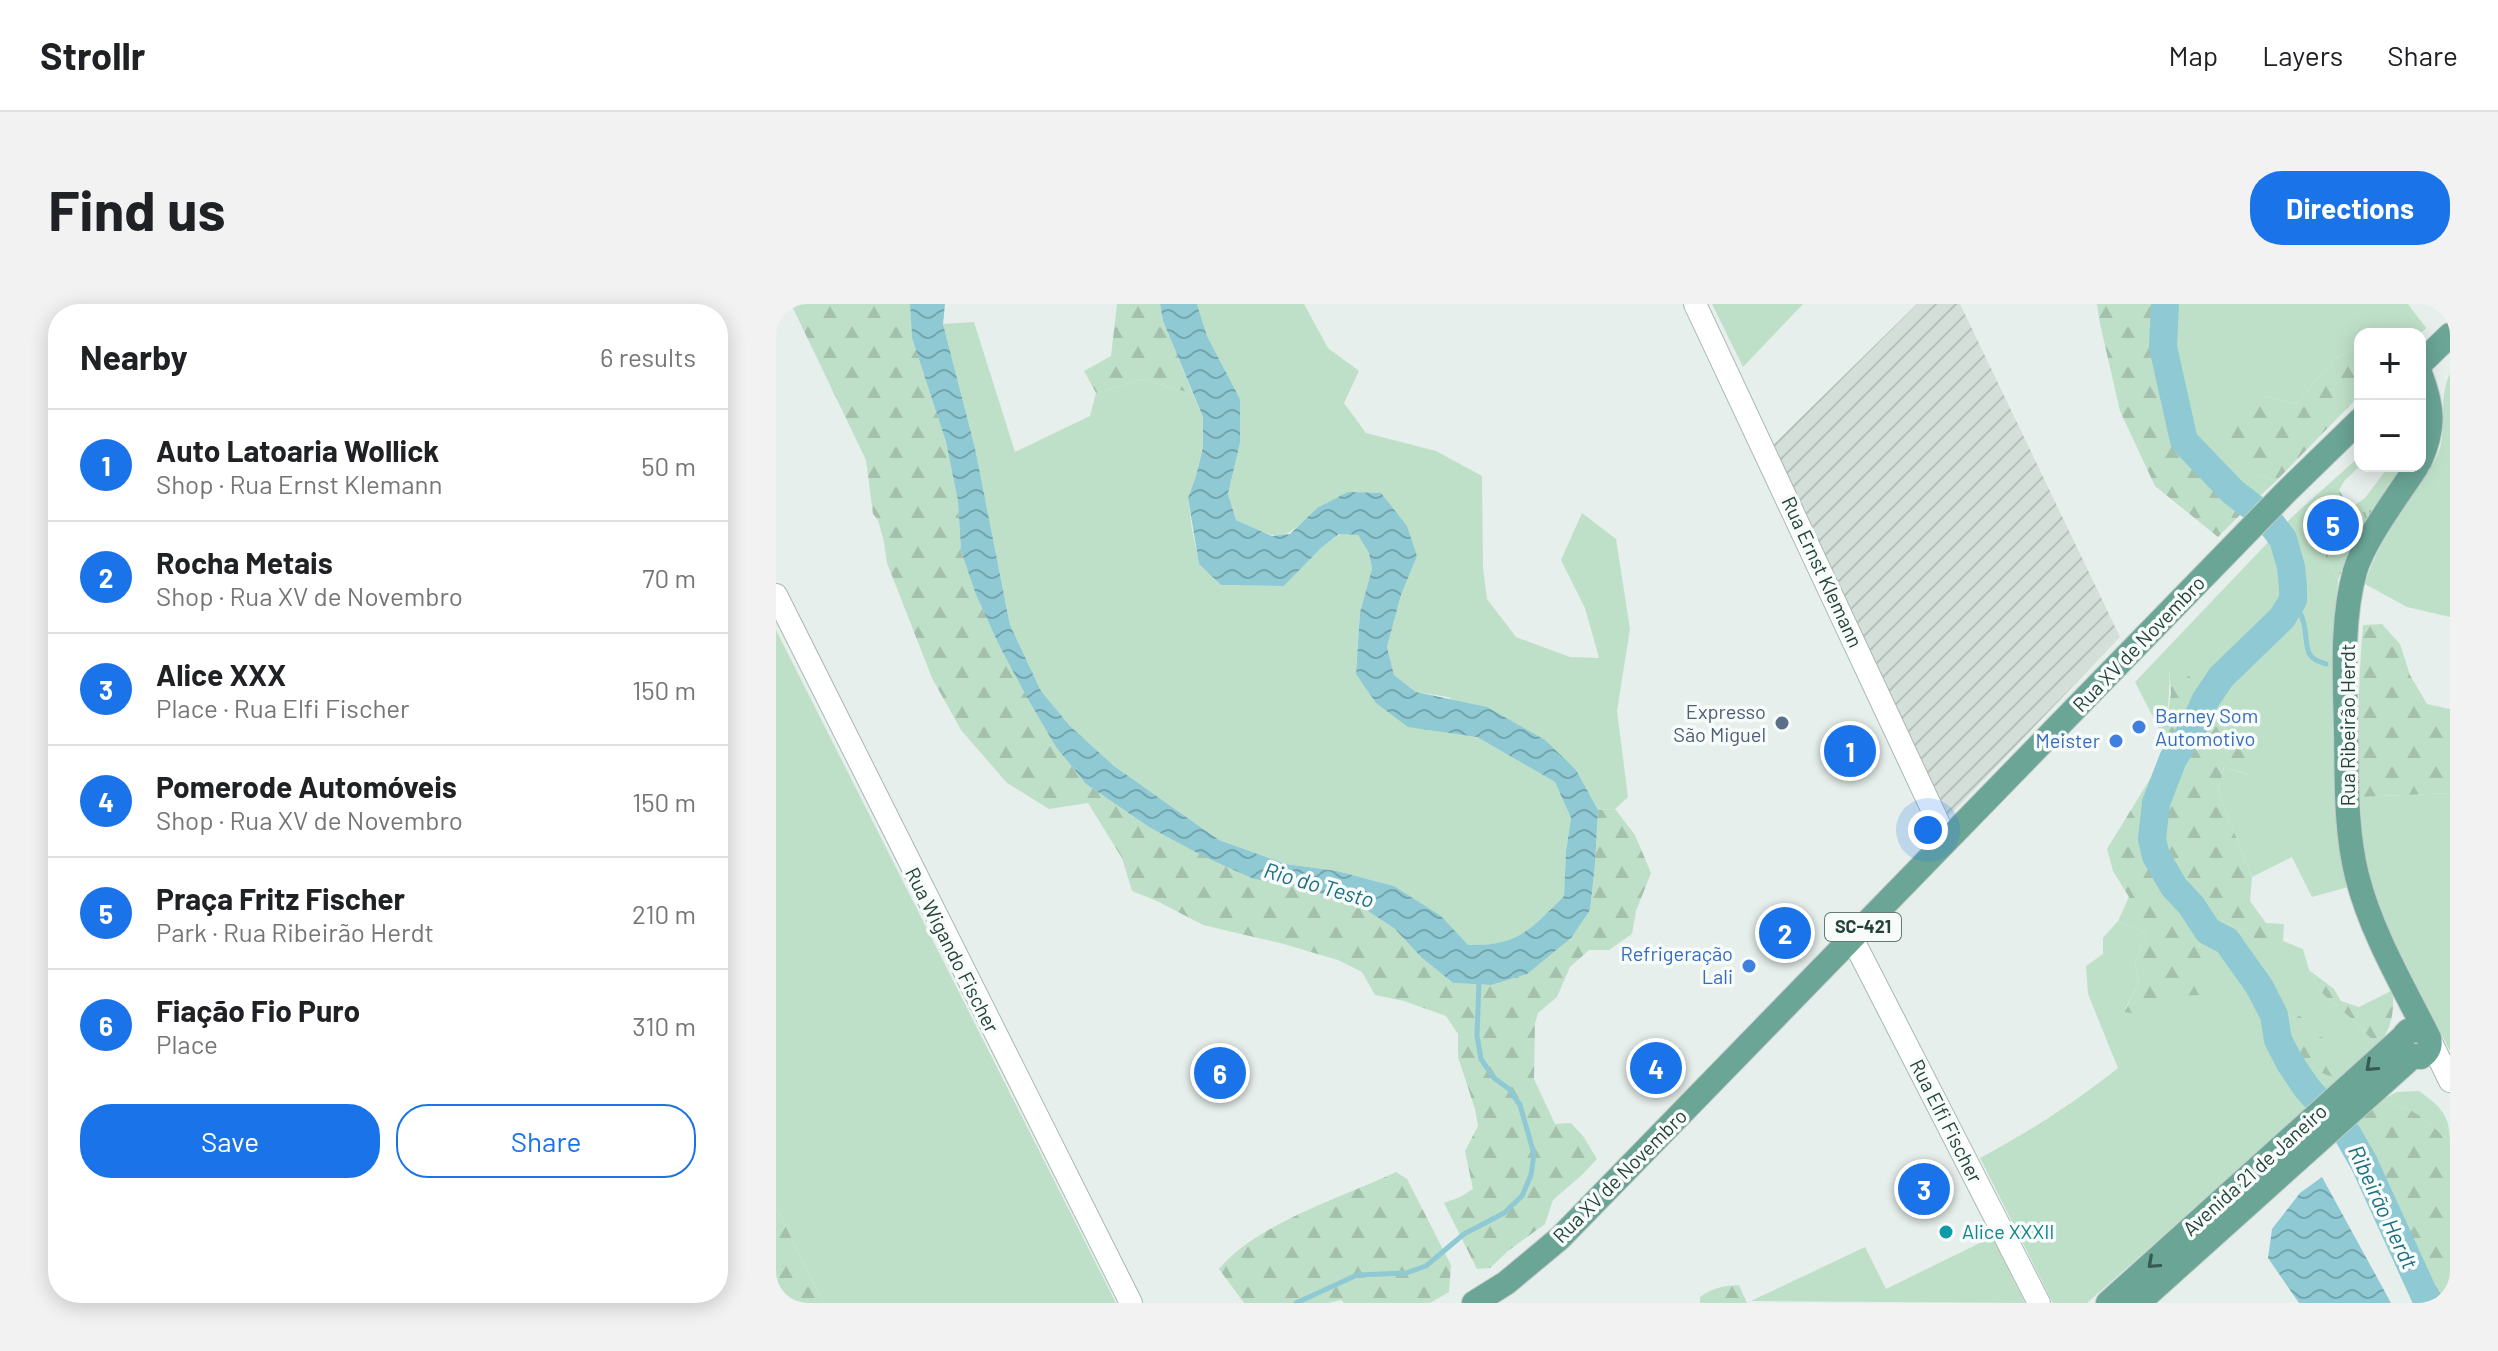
<!DOCTYPE html>
<html lang="en">
<head>
<meta charset="utf-8">
<style>
	body { margin:0; font-family:Barlow,sans-serif; background:#f2f2f2; color:#202124 }
	.controls { position:absolute; right:24px; top:24px; display:grid; overflow:hidden; border-radius:16px; box-shadow:0 4px 20px #0003 }
	.controls button { width:72px; height:72px; display:grid; place-items:center; padding:0; border:0; border-bottom:2px solid #e0e0e0; background:#fff; color:#202124; font:40px sans-serif }
	.you { position:absolute; left:1152px; top:526px; width:28px; height:28px; margin:-20px; border:6px solid #fff; border-radius:50%; background:#1a73e8; box-shadow:0 0 0 12px #1a73e833 }
	.badge { display:grid; place-items:center; width:52px; height:52px; border-radius:50%; background:#1a73e8; color:#fff; font-size:26px; font-weight:700 }
	.pin { position:absolute; translate:-50% -50%; border:4px solid #fff; box-shadow:0 2px 8px #0006 }
	.list { margin:0; padding:0; list-style:none }
	h2 { display:flex; justify-content:space-between; align-items:center; height:104px; margin:0; padding:0 32px; font-size:34px }
	h2 small { font-size:26px; font-weight:400; color:#757577 }
	.list li { display:grid; grid-template-columns:52px 1fr auto; gap:24px; align-items:center; box-sizing:border-box; height:112px; padding:0 32px; border-top:2px solid #e0e0e0 }
	.list b { display:block; font-size:30px; white-space:nowrap }
	.list p { margin:0; font-size:26px; white-space:nowrap; color:#757577 }
	.list em { font-size:26px; font-style:normal; color:#757577 }
	.actions { display:flex; gap:16px; padding:24px 32px }
	.actions a { flex:1; padding:18px 0; border:2px solid #1a73e8; border-radius:32px; text-align:center; font-size:28px; color:#1a73e8 }
	.actions .main { background:#1a73e8; color:#fff }
	.map { position:relative; flex:none; width:1674px; height:999px; overflow:hidden; border-radius:32px }
	header { display:flex; align-items:center; gap:48px; box-sizing:border-box; height:112px; padding:0 40px; background:#fff; border-bottom:2px solid #e0e0e0 }
	header strong { font-size:38px }
	nav { display:flex; gap:44px; margin-inline-start:auto; font-size:28px }
	.intro { display:flex; align-items:center; justify-content:space-between; box-sizing:border-box; height:192px; padding:0 48px }
	h1 { margin:0; font-size:56px }
	.button { padding:20px 36px; border-radius:32px; background:#1a73e8; color:#fff; font-size:28px; font-weight:700 }
	main { display:flex; gap:48px; padding:0 48px }
	aside { flex:1; background:#fff; border-radius:32px; box-shadow:0 4px 20px #0003 }
	.map>svg:first-child { display:block }
	.industrial { fill:url(#industrial-furrows) }
	.green { fill:#bfe0c8 }
	.forest { fill:url(#forest-firs) }
	.park { fill:url(#park-tufts) }
	.water { fill:url(#water-waves) }
	.lines { fill:none; stroke-linecap:round; stroke-linejoin:round }
	.stream { stroke:#8ec9d4; stroke-width:5 }
	.river { stroke:#8ec9d4; stroke-width:28 }
	.minor-casing { stroke:#a8b8b2; stroke-width:24 }
	.major-casing { stroke:#c2cac8; stroke-width:26 }
	.minor { stroke:#fff; stroke-width:22 }
	.major { stroke:#6aa596; stroke-width:24 }
	.oneway { stroke:#365b51 }
	.service-dot { fill:#5c6f8a; stroke:#f7fbf9; stroke-width:3 }
	.shop-dot { fill:#3f7fe0; stroke:#f7fbf9; stroke-width:3 }
	.culture-dot { fill:#0f9aa8; stroke:#f7fbf9; stroke-width:3 }
	.labels { text-anchor:middle; stroke-width:7; stroke-linejoin:round; paint-order:stroke }
	.shield { fill:#f7fbf9; stroke:#637a73; stroke-width:2 }
	.shield-label { font-size:18px; font-weight:bold; fill:#24423a }
	.street-label { font-size:20px; fill:#24423a; stroke:#f7fbf9 }
	.service-label { font-size:20px; fill:#4e5e75; stroke:#f7fbf9; text-anchor:end }
	.shop-label { font-size:20px; fill:#366cbe; stroke:#f7fbf9; text-anchor:end }
	.culture-label { font-size:20px; fill:#0d838f; stroke:#f7fbf9; text-anchor:start }
	.water-label { font-size:22px; font-style:italic; fill:#1c6f80; stroke:#f7fbf9 }
</style>
</head>
<body>
<header>
<strong>Strollr</strong>
<nav><a>Map</a><a>Layers</a><a>Share</a></nav>
</header>
<div class="intro"><h1>Find us</h1><a class="button">Directions</a></div>
<main>
<aside>
<h2>Nearby<small>6 results</small></h2>
<ul class="list">
<li><span class="badge">1</span><div><b>Auto Latoaria Wollick</b><p>Shop · Rua Ernst Klemann</p></div><em>50 m</em></li>
<li><span class="badge">2</span><div><b>Rocha Metais</b><p>Shop · Rua XV de Novembro</p></div><em>70 m</em></li>
<li><span class="badge">3</span><div><b>Alice XXX</b><p>Place · Rua Elfi Fischer</p></div><em>150 m</em></li>
<li><span class="badge">4</span><div><b>Pomerode Automóveis</b><p>Shop · Rua XV de Novembro</p></div><em>150 m</em></li>
<li><span class="badge">5</span><div><b>Praça Fritz Fischer</b><p>Park · Rua Ribeirão Herdt</p></div><em>210 m</em></li>
<li><span class="badge">6</span><div><b>Fiação Fio Puro</b><p>Place</p></div><em>310 m</em></li>
</ul>
<div class="actions"><a class="main">Save</a><a>Share</a></div>
</aside>
<div class="map">
<svg width="1674" height="999" viewBox="0 0 1674 999">
	<defs>
		<pattern id="industrial-furrows" width="10" height="10" patternUnits="userSpaceOnUse" patternTransform="scale(2)"><rect width="10" height="10" fill="#d4dfda"/><path d="M-1 1l2-2M0 10L10 0M9 11l2-2" fill="none" stroke="#b6c1bc"/></pattern>
		<pattern id="forest-firs" width="22" height="20" patternUnits="userSpaceOnUse" patternTransform="scale(2)"><rect width="22" height="20" fill="#bfe0c8"/><path d="M5 1l3.5 6h-7zM16 11l3.5 6h-7z" fill="#a4c1ad"/></pattern>
		<pattern id="park-tufts" width="24" height="20" patternUnits="userSpaceOnUse" patternTransform="scale(2)"><rect width="24" height="20" fill="#bfe0c8"/><path d="M3 7l-1-3M5 7V3M7 7l1-3M15 17l-1-3M17 17v-4M19 17l1-3" fill="none" stroke="#a4c1ad"/></pattern>
		<pattern id="water-waves" width="16" height="10" patternUnits="userSpaceOnUse" patternTransform="scale(2)"><rect width="16" height="10" fill="#8ec9d4"/><path d="M0 5q4-4 8 0t8 0" fill="none" stroke="#74a5ad"/></pattern>
	</defs>
	<rect width="100%" height="100%" fill="#e6efeb"/>
	<path class="industrial" d="M1141,0H1184L1344,333L1172,513L996,142Z"/>
	<path class="green" d="M421,0H528L552,44L583,67L568,99L590,129L660,147L706,172L707,264L711,295L740,333L794,353L823,354L809,304L785,256L806,209L840,235L854,325L841,407L852,493L839,505L822,506L800,466L672,393L640,388L618,371L611,343L625,291L641,252L541,204C504,240 507,237 460,216L452,191L464,139V95L431,32Z
		M936,0H1027L967,63Z
		M1385,0H1632L1650,24L1644,30H1584V43L1559,54L1520,100L1487,92L1483,171L1500,177L1472,203L1410,144L1399,119L1380,47L1382,8Z
		M198,18L239,148L314,112L320,89L366,75L417,90L427,113V142L420,172L412,194L416,225L423,260L445,281L508,282L545,244L564,230L582,231L593,249L596,265L584,308L580,370L701,433L779,478L795,514L790,547L788,592C754,626 744,642 691,641L664,612L618,582L561,567L510,560L443,536L338,462L294,422L265,387L234,321L199,144L167,20Z
		M1674,70V313L1631,303L1589,280C1597,251 1615,223 1632,198C1643,181 1658,163 1664,144C1671,120 1662,93 1674,70Z
		M1517,212L1546,246L1562,276L1560,361L1572,583L1536,593L1516,553L1476,573L1442,488L1448,463L1473,471L1443,418L1416,400L1393,366C1395,393 1388,418 1393,444L1359,378Z
		M0,326L340,999H47L0,902Z
		M1674,489V747L1614,629L1593,581L1586,531L1584,493Z
		M1342,617L1371,630L1359,659L1363,679L1348,707L1422,643L1446,618L1470,627L1496,648L1507,637L1527,645L1533,666L1547,690L1577,716L1602,742L1311,999H1277L1204,854C1253,828 1298,799 1342,764L1312,690L1310,662L1327,650V634Z
		M1643,787C1665,803 1674,811 1674,839C1651,816 1638,803 1605,796L1621,788Z
		M1216,933L1249,999L975,997L1089,943L1110,985Z"/>
	<path class="forest" d="M15,0H134L136,34L170,138L182,197L185,247L200,291L223,341L280,443L310,480L373,523L478,575L533,585L586,603L619,625L646,654L677,679L715,681L751,669L814,606L819,560L822,506L839,505L859,531L875,569L860,607L856,630L833,646H813L794,663L781,693L762,709L759,719L758,775L779,820L795,819L807,832L821,855L807,870L777,896L769,920L732,947L714,964L701,965L668,899L684,893L697,885L689,847L702,822L699,805L682,753V730L670,712L628,697L599,691L586,668L562,656L504,639L427,621L381,597L356,587L346,554L312,499L273,505L231,479L185,426L156,374L111,259L108,238L102,216L97,210L90,156Z
		M341,0H384L387,17L417,90L366,75L320,89L308,67L335,52Z
		M1321,0H1385L1382,8L1380,47L1399,119L1410,144L1472,203L1442,233L1379,182L1344,107L1324,20Z
		M1584,43V91L1500,177L1483,171L1451,128L1453,108L1462,95L1487,92L1520,100L1559,54Z
		M1606,320L1624,340L1634,371L1651,400L1674,405V489L1584,493C1581,436 1582,379 1587,321Z
		M1393,365L1408,368L1423,381L1417,400L1443,418L1465,423L1483,464L1474,471L1448,463L1442,488L1476,573L1474,597L1490,619L1508,620L1507,637L1497,649L1470,627L1446,618L1422,643L1433,664L1424,691L1385,692L1370,711L1348,708L1363,679L1359,659L1371,630L1342,617L1353,593L1337,567L1331,545L1393,444L1389,427L1395,389Z
		M1533,666L1558,685L1565,697L1583,703L1617,686C1618,709 1616,724 1602,742L1577,716L1547,690Z
		M1521,711L1532,717L1539,732C1558,734 1563,748 1568,765L1558,773C1528,766 1511,740 1521,711Z
		M1605,796C1638,803 1651,816 1674,839V999H1642L1626,968L1609,917L1560,836Z
		M620,868L631,875L675,961L673,988L654,999H568L565,996L552,999H468L443,965C480,920 567,893 620,868Z
		M0,902L47,999H0Z
		M963,981L971,999H924V993C936,984 947,982 963,981Z"/>
	<path class="park" d="M1584,152V162L1569,176L1563,186L1571,198L1579,201L1589,194L1613,162H1626C1603,199 1577,235 1562,276L1546,246L1517,212Z"/>
	<path class="water" d="M134,0H169L167,20L199,144L234,321L265,387L294,422L338,462L443,536L510,560L561,567L618,582L665,612L692,641C743,642 754,626 788,592L790,547L795,514L779,478L701,433L632,423L600,399L580,370L584,308L596,265L593,249L582,231L563,230L545,244L508,282L445,281L423,260L412,194L420,172L427,143V113L387,17L384,0H421L431,32L464,95V139L452,190L460,216L496,232L514,230L541,204L572,188L605,189L631,222L641,252L625,291L611,343L618,371L640,388L711,403L769,436L800,466L822,506L819,560L814,606L795,634L751,670L715,681L677,679L646,654L619,625L586,603L533,585L478,575L429,553L373,523L310,480L280,443L252,395L223,341L200,291L185,247L182,197L170,138L136,34Z
		M1546,873L1615,999H1523L1492,954L1496,925L1524,889Z"/>
	<g class="lines">
		<path class="stream" d="M1517,296C1523,305 1528,315 1529,326C1532,345 1528,354 1550,360
			M520,999L581,971L630,969L650,962L688,930L728,909L746,892L755,871L758,850L744,801L733,785L718,774L705,755L701,732L703,677"/>
		<path class="river" d="M1389,0L1387,43L1408,137L1457,188L1491,214L1507,235L1515,263L1517,283V296L1506,314L1445,373L1429,397L1419,420L1397,455L1380,499L1376,535L1380,552L1398,583L1415,601L1432,627L1451,637L1483,682L1498,711L1502,736L1514,759L1530,783L1572,831L1588,859L1652,999"/>
		<g class="minor-casing">
			<path id="minor" d="M919,0L1171,537
				M0,291L355,999
				M1076,634L1263,999
				M1653,734L1674,777"/>
		</g>
		<g class="major-casing">
			<path id="major" d="M1644,60L1674,31
				M1644,69C1657,103 1659,123 1644,157
				M1641,162C1622,192 1589,234 1579,267C1565,317 1569,374 1570,426C1571,474 1569,524 1581,572C1595,628 1627,682 1653,734C1655,742 1652,748 1645,753L1631,751C1624,743 1624,734 1632,727L1647,726L1653,734
				M698,999L730,979L784,934L1509,189L1584,116
				M1332,999L1626,734
				M1362,999L1636,753"/>
		</g>
		<use href="#minor" class="minor"/>
		<use href="#major" class="major"/>
	</g>
	<defs><path id="oneway-chevron" d="M-2-3.5L2.5 0L-2 3.5" fill="none" stroke-width="1.6" stroke-linecap="round" stroke-linejoin="round" transform="scale(2)"/></defs>
	<g class="oneway">
		<use href="#oneway-chevron" transform="translate(1595 762) rotate(138)"/>
		<use href="#oneway-chevron" transform="translate(1377 959) rotate(138)"/>
	</g>
	<circle class="service-dot" cx="1006" cy="419" r="8"/>
	<g class="shop-dot">
		<circle cx="1363" cy="423" r="8"/>
		<circle cx="1340" cy="437" r="8"/>
		<circle cx="973" cy="662" r="8"/>
	</g>
	<circle class="culture-dot" cx="1170" cy="928" r="8"/>
	<g class="labels">
		<rect class="shield" x="1049" y="609" width="76" height="28" rx="6"/>
		<g class="shield-label">
			<text x="1087" y="629">SC-421</text>
		</g>
		<g class="street-label">
			<text transform="translate(1046 268) rotate(65)" y="7">Rua Ernst Klemann</text>
			<text transform="translate(1363 340) rotate(-46)" y="7">Rua XV de Novembro</text>
			<text transform="translate(1572 421) rotate(-90)" y="7">Rua Ribeirão Herdt</text>
			<text transform="translate(176 646) rotate(63)" y="7">Rua Wigando Fischer</text>
			<text transform="translate(1170 817) rotate(63)" y="7">Rua Elfi Fischer</text>
			<text transform="translate(1479 866) rotate(-42)" y="7">Avenida 21 de Janeiro</text>
			<text transform="translate(844 872) rotate(-45)" y="7">Rua XV de Novembro</text>
		</g>
		<g class="service-label">
			<text x="990" y="415">Expresso<tspan x="990" dy="23">São Miguel</tspan></text>
		</g>
		<g class="shop-label">
			<text x="1379" y="419" text-anchor="start">Barney Som<tspan x="1379" dy="23">Automotivo</tspan></text>
			<text x="1324" y="444">Meister</text>
			<text x="957" y="657">Refrigeração<tspan x="957" dy="23">Lali</tspan></text>
		</g>
		<g class="culture-label">
			<text x="1186" y="935">Alice XXXII</text>
		</g>
		<g class="water-label">
			<text transform="translate(543 581) rotate(16)" y="8">Rio do Testo</text>
			<text transform="translate(1607 903) rotate(65)" y="8">Ribeirão Herdt</text>
		</g>
	</g>
</svg>
<div class="controls">
<button>+</button>
<button>−</button>
</div>
<div class="you"></div>
<div class="pin badge" style="left:1074px;top:447px">1</div>
<div class="pin badge" style="left:1009px;top:629px">2</div>
<div class="pin badge" style="left:1148px;top:885px">3</div>
<div class="pin badge" style="left:880px;top:764px">4</div>
<div class="pin badge" style="left:1557px;top:221px">5</div>
<div class="pin badge" style="left:444px;top:769px">6</div>
</div>
</main>
</body>
</html>
